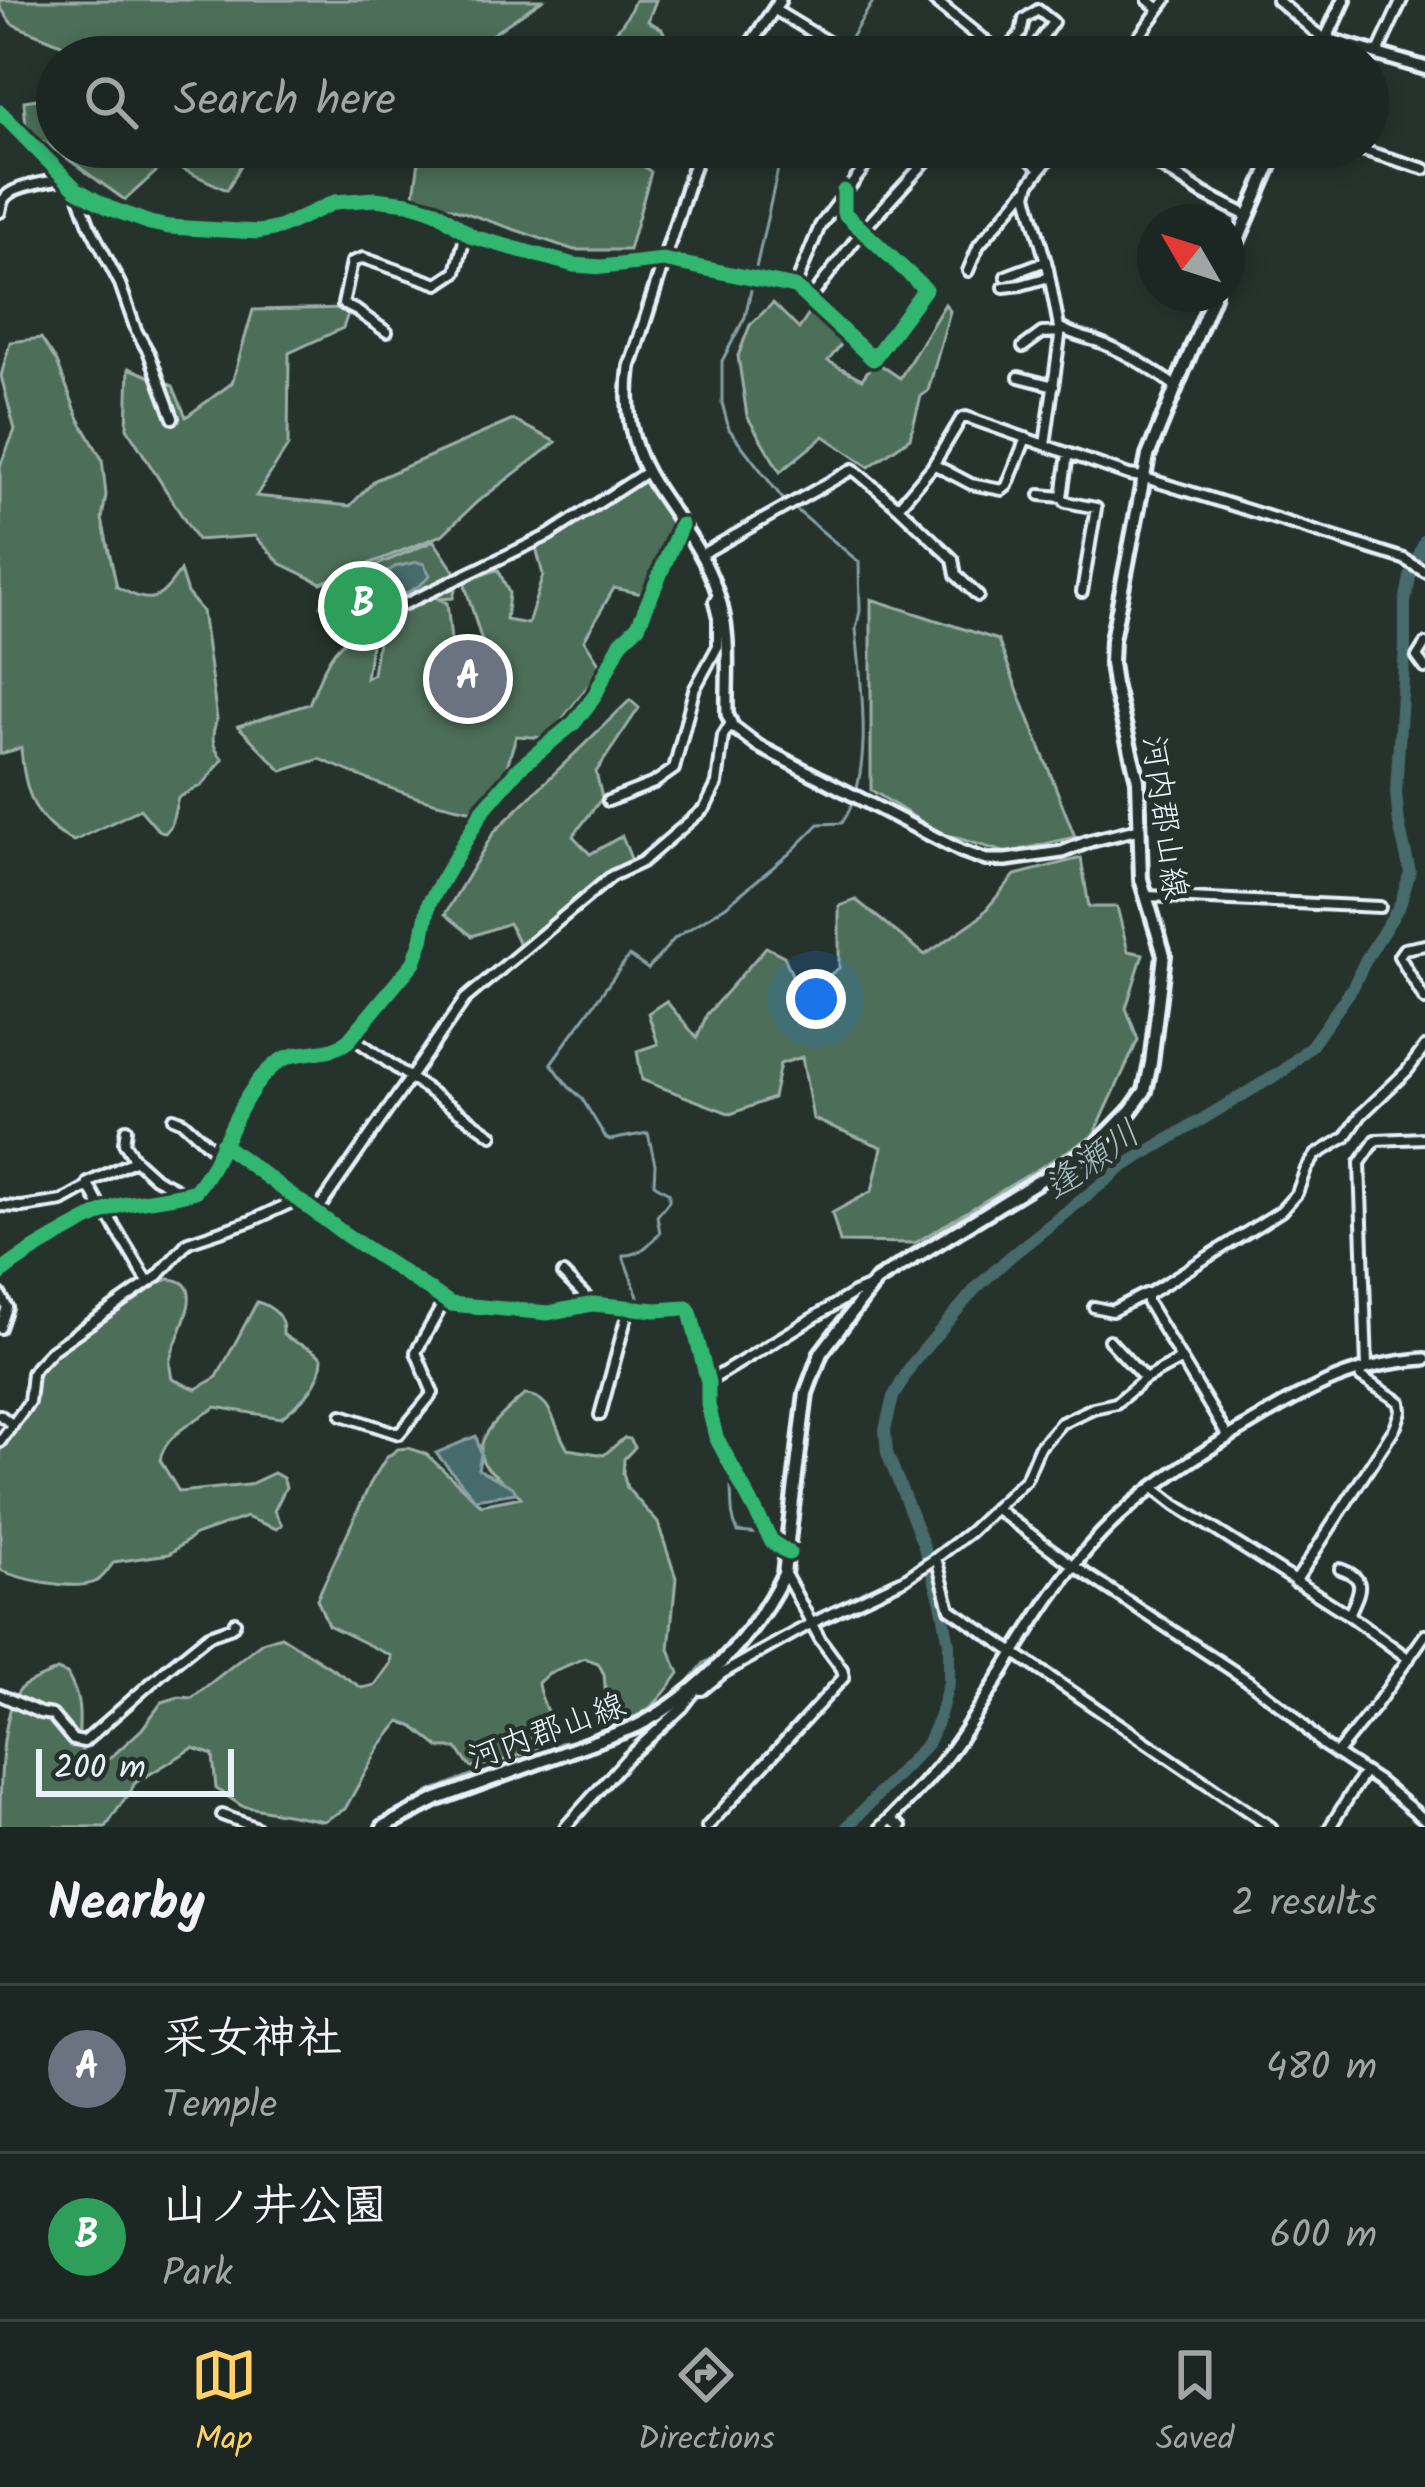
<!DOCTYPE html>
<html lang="en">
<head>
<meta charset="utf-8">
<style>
	body { margin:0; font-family:Kalam,"Klee One",sans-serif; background:#29322f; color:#f1f3f6 }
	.compass { position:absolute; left:1137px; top:204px; width:108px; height:108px; border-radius:50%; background:#1c2622; box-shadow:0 6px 18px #0003; rotate:309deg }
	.scale { position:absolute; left:36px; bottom:30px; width:198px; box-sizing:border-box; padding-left:12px; border:6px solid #e8f1f8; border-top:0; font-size:33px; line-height:42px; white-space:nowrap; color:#e8f1f8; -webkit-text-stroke:9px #26332d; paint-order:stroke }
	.you { position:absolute; left:816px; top:999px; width:42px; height:42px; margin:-30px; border:9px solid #fff; border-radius:50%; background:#1a73e8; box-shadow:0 0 0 18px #1a73e833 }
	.badge { display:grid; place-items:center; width:78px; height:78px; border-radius:50%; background:#ffd166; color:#fff; font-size:39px; font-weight:700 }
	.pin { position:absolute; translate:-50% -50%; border:6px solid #fff; box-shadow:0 3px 12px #0006 }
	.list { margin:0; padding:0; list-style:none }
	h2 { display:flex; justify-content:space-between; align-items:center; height:156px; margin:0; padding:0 48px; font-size:51px }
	h2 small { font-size:39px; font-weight:400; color:#a0a5a5 }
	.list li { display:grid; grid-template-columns:78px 1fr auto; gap:36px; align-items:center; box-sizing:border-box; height:168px; padding:0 48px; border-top:3px solid #3a4340 }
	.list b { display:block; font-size:45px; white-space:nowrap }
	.list p { margin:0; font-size:39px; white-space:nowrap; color:#a0a5a5 }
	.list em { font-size:39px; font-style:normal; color:#a0a5a5 }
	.icon { flex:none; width:66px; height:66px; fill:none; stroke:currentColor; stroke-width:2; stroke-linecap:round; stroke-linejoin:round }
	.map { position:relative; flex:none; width:1425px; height:1827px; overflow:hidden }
	.search { position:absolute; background:#1c2622; box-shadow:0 6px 18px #0003; left:36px; right:36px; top:36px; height:132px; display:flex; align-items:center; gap:30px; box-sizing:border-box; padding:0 42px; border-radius:66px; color:#a0a5a5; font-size:45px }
	.sheet { height:492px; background:#1c2622 }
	nav { display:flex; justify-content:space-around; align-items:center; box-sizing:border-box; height:168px; border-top:3px solid #3a4340; background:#1c2622; font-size:33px; color:#a0a5a5 }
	nav a { display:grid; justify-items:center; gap:6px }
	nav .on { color:#ffd166 }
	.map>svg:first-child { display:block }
	.green { fill:#4e6e58; stroke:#9bb0a8; stroke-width:3 }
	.water { fill:#466a6b; stroke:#87a0a3; stroke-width:3 }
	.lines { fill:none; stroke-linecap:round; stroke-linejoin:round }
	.stream { stroke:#87a0a3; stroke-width:3 }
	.river { stroke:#466a6b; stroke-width:12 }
	.minor-casing { stroke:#e8f1f8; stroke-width:16 }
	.tertiary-casing { stroke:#e8f1f8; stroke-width:18 }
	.secondary-casing { stroke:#e8f1f8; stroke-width:20 }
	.primary-casing { stroke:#e8f1f8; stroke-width:20 }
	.minor { stroke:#26332d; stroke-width:8 }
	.tertiary { stroke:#26332d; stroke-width:9 }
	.secondary { stroke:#26332d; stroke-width:10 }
	.primary { stroke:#26332d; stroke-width:10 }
	.cycleway-casing { stroke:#26332d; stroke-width:22 }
	.cycleway { stroke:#33b770; stroke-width:15 }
	.labels { text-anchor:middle; stroke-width:9; stroke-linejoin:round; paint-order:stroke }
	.street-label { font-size:33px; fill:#e8f1f8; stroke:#26332d }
	.water-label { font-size:36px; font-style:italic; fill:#a7bbc0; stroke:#26332d }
</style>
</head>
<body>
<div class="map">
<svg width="1425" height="1827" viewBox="0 0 1425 1827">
	<rect width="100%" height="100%" fill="#26332d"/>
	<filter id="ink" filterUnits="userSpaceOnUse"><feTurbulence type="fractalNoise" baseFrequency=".00833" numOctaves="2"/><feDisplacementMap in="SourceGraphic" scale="24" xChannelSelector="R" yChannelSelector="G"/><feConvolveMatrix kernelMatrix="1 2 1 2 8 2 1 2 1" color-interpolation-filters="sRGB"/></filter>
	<g filter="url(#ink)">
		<path class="green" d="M0,0H542L477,45L466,57H93L12,24L0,7Z
			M635,0H656L648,21L662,29L675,56L522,57L527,51C581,50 611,57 635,0Z
			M37,99L57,101V147H251L227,190L167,162L125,200L26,129L24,101Z
			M421,147H619L651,172L629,250H574L414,195Z
			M773,303L799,329L811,311L844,341L828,361L862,379L875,361L900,378L945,304L950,311L928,391L921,396L910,438L869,467L824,436L780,472L747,416L738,356L750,325Z
			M350,308L343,328L289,353L288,446L256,496L350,506L375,480L513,420L556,442L477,502L442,535L321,583L280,563L255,536L197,540L127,428L129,368L173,386L186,417L232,383L253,310Z
			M41,338L57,362L79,419L102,459L106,495L102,519L117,587C151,605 158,603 180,571L187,593L202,611L217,719C211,735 211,747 223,759L203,784L178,798L171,826L165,833L157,829L140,809L74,841C34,824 24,789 21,748L0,754V466L15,430L1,376L10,342Z
			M643,478L678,519L642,594L614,588L584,640L602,668L548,738L516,736L500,790L474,811C417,801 372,782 320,759L282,771L238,726L309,704C326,665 330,640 374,626L366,678L373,674L381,620L348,629L321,606L331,584L434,541L458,577L453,598L439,599L447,603L457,696H487L507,688L488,662L464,582L498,569L509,593L506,620L528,624L543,575L536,547Z
			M871,599L998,640L1075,837L1007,853L940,833L871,790Z
			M630,700L639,708L596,772L602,798L573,836L590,854L622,836L633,864L521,948L509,923L472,936L445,914L494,832Z
			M1081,858L1089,907H1117L1128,951L1143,954L1126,1008L1138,1040L1094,1135L915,1243L840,1242L832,1213L872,1191L882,1147L813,1119L802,1057L780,1064L773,1098L731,1114L642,1080L637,1051L658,1044L648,1013L666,1001L697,1038L707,1014L766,947L784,956L801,996L839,968V906L856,900L925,955L979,918L1015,875Z
			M169,1279C212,1281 174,1338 170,1360C169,1366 171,1373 172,1379L196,1389L217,1377L257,1302C274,1307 284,1316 283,1334C295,1345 310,1346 322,1358C322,1384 301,1402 281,1418L216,1407C195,1421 165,1434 160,1460L179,1492L248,1485L274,1473L283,1478L286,1487L274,1511L282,1525L277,1529L246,1517L195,1535L169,1554L114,1562C108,1569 104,1578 95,1582C74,1591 20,1579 0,1570V1449L31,1401L40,1371L49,1357L155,1284Z
			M524,1395C554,1395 553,1428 568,1449L604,1455L624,1438L630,1439L635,1447L624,1459L623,1473L627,1488L658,1523L676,1578L669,1649L679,1673C665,1694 636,1734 607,1712L604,1674L598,1663L585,1658L549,1673L538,1683C539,1699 552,1714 550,1731C547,1753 492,1764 472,1767L467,1763L457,1748H440L414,1727L400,1721L380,1746L345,1809L324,1821L242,1806L216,1789L213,1755L193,1748L135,1783L106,1827H0C0,1794 0,1708 22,1687C31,1680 47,1676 57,1670L67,1674C72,1683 77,1693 78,1703C83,1731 69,1749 98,1769L142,1729L162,1702L179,1697L192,1698L262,1642L281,1636L362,1688L375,1685L390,1664L391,1656L328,1625L317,1599L370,1484L386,1458L398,1449L408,1448L426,1454L481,1505L521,1497C511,1487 491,1473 485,1465C468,1439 507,1411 524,1395Z"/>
		<path class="water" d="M417,562L424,564L430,575C425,583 408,594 399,595L395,591L389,594L388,605L383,609L365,610V603L359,597C346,597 339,604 327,605L328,595L365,581H374L395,567Z
			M476,1436L481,1454L478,1469L513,1487L516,1493L475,1499L436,1453Z"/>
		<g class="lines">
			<path class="stream" d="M839,57L874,0
				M667,1313L646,1316L639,1314L640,1302L624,1259V1255C640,1256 649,1244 660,1233L657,1216L669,1201V1193L654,1184L655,1164L648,1133L610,1140L606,1138L581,1097L569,1087L551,1063L629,956L648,969L675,938L726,906L790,853L819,824L842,823C875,775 861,685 856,629L860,611L859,562L782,498L729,429L722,403V361L745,317L783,147
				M688,1320L712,1433
				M718,1448C722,1458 728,1468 730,1478C733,1498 729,1514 738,1532L761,1534L777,1554L779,1574
				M655,1710L685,1686L704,1663L716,1656L762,1603
				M374,1827L418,1801L427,1793L471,1775L495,1771L539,1755L560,1743L584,1739L647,1715"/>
			<path class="river" d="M847,1827L927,1744L939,1718L949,1682V1644L941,1602L923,1544L887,1453L885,1430L893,1397L912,1364L976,1288L1011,1256L1124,1166L1283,1071L1312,1045L1353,987L1365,961L1400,905L1410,872L1399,824L1396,792L1405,646V603L1410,577L1425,540"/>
			<g class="minor-casing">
				<path id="minor" d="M1148,0L1159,9
					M1277,0L1315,32L1326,39
					M775,10L853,57
					M1378,52L1402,0
					M1003,56L1021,33L1024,19L1038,10L1053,22L1028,57
					M976,57L990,47
					M1124,57L1166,0
					M0,112L76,189L109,208L150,223L169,227L258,232L279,228L335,202L375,199L408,203L436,211L473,237L574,265L602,267L663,260L795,287L873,359L925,289L844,213V191
					M1019,147L1040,170
					M1058,147L1030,183L1027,195L1048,269L1059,327C1073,336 1090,338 1106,345C1132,356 1152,369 1175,386
					M1352,147L1425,169
					M76,189L89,224L120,284L136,330L149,353L173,418
					M0,212C2,204 2,198 10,193C20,186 50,181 63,179
					M968,271L979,245L1026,190
					M1006,276L1046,261
					M795,287L820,226L880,147
					M1004,287L1021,285L1049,277
					M810,299L862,231L939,147
					M387,332L357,311L343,304L352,262L363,258L438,284L456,272L466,233
					M1023,347L1042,333L1061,332
					M1019,377L1054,386
					M1045,445L1061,329
					M935,465L971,484L1002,490L1007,486L1026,438
					M1040,495L1062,497L1068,454
					M1062,497L1066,502L1096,508L1082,592
					M898,507L953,559L956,575L978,596
					M702,554L853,469L898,507L932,467L961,419L966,417L1129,475L1142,477L1404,559L1425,572
					M405,604L549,535L645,473
					M1425,644L1417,657L1425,668
					M608,801L654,783L674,769L694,690L718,646V618L714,602L718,595
					M1147,896L1380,907
					M1425,945L1404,949L1399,956L1425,1000
					M352,1037L492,1135
					M173,1118L183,1122L217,1153
					M126,1129L124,1143L134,1159L155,1178L184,1193
					M222,1144L346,1235L451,1304L548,1313L593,1304L656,1310L687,1308L690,1312L708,1382V1405L716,1437L772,1542L788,1553
					M88,1183L136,1160
					M0,1206L22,1207L62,1201L89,1186L104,1213
					M106,1212L148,1282
					M316,1213L465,999L612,876L642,862L705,808L717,784L723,736L731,723
					M0,1274C15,1258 96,1213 118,1206C143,1199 170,1199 195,1191C227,1154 236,1094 277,1063C298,1047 328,1058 349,1040L414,962L422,940L429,903L483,810L520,767L574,723L594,697L621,642L638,626L681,525
					M563,1274L592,1303
					M0,1294L7,1307L0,1328
					M1094,1307L1112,1311L1145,1294
					M1109,1340L1145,1379
					M1367,1367L1360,1163L1376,1140L1425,1138
					M708,1382L854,1293L871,1286
					M0,1415L13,1425
					M342,1415L399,1434L433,1393L416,1352L445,1300
					M600,1415L629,1308
					M1228,1437L1147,1302V1295L1281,1211L1297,1193L1306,1169L1316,1155L1346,1137L1361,1115L1407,1071L1425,1047
					M0,1442L29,1402L32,1373L36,1367L52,1350L158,1276L188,1242L251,1221L299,1199
					M1153,1487L1176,1505L1349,1615L1409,1659
					M995,1508L1074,1566L1250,1682L1292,1714L1323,1745L1378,1781L1425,1820
					M936,1558L950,1609L1271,1827
					M1340,1569C1370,1579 1358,1593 1349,1615
					M1295,1582L1396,1426L1401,1411L1400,1402L1361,1377L1359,1370
					M693,1689L702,1690L723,1673L812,1623L905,1579L936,1558L970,1532L1026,1479L1039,1448L1061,1423L1093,1408L1116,1403L1145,1379L1180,1360
					M0,1695L40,1713L52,1715L73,1740L84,1742L168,1668L209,1635L232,1627L235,1622
					M1336,1754L1376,1705L1425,1635
					M222,1815L255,1827
					M890,1819L901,1827
					M565,1827L627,1758L683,1707L695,1691
					M707,1827L844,1677L842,1669L820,1639L785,1574
					M1330,1827L1364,1773"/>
			</g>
			<g class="tertiary-casing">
				<path id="tertiary" d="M934,0L1004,57
					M742,57L780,0
					M700,147L630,367C615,479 687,502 718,594C732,633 726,674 727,714L733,727L758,746L961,851L986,860H1006L1062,852L1090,841L1139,829
					M1132,147L1204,194L1248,216
					M882,1827C908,1801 934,1775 955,1745C1004,1676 1042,1596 1101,1534C1145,1487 1200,1454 1255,1421C1315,1386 1354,1364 1425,1359"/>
			</g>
			<g class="secondary-casing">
				<path id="secondary" d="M1318,57L1326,39
					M1227,265L1278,147
					M383,1827L437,1799L637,1726C698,1695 755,1635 784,1574L806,1393L821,1353L876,1281L1097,1145L1131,1110L1145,1091L1151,1063L1164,955L1141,879L1138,780L1114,684L1111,663L1112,640L1148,456L1214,294"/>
			</g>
			<g class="primary-casing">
				<path id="primary" d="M1344,0L1326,39L1425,68"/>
			</g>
			<use href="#minor" class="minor"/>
			<use href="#tertiary" class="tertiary"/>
			<use href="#secondary" class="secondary"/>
			<use href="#primary" class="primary"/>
			<g class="cycleway-casing">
				<path id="cycleway" d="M0,112L76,189L109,208L150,223L169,227L258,232L279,228L335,202L375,199L408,203L436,211L473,237L574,265L602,267L663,260L795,287L873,359L925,289L844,213V191
					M222,1144L346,1235L451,1304L548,1313L593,1304L656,1310L687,1308L690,1312L708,1382V1405L716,1437L772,1542L789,1553
					M0,1274C15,1258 96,1213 118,1206C143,1199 170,1199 195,1191C227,1154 236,1094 277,1063C298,1047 328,1058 349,1040L414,962L422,940L429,903L483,810L520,767L574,723L594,697L621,642L638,626L681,525"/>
			</g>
			<use href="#cycleway" class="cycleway"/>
		</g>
	</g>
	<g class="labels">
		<g class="street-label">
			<text transform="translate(1166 817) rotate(82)" y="12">河内郡山線</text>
			<text transform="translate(546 1730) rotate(-20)" y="12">河内郡山線</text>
		</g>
		<g class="water-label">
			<text transform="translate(1091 1159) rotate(-36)" y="13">逢瀬川</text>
		</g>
	</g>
</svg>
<svg class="compass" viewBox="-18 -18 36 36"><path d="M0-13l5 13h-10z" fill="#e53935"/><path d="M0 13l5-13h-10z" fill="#a0a5a5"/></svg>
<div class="scale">200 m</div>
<div class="you"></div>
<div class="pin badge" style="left:468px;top:679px;background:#6b7280">A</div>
<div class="pin badge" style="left:363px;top:606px;background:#2e9e5b">B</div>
<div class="search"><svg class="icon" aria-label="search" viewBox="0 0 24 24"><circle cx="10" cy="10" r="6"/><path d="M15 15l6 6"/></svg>Search here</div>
</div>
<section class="sheet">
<h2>Nearby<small>2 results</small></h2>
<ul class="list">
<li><span class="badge" style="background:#6b7280">A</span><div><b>采女神社</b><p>Temple</p></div><em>480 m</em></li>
<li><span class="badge" style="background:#2e9e5b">B</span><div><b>山ノ井公園</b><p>Park</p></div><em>600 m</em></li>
</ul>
</section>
<nav>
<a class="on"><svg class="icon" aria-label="map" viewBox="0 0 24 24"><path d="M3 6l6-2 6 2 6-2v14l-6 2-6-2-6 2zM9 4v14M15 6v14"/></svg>Map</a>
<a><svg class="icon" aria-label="directions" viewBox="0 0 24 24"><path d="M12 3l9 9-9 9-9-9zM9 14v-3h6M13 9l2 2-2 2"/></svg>Directions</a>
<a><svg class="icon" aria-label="saved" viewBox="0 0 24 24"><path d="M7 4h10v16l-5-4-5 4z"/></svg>Saved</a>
</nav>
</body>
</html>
